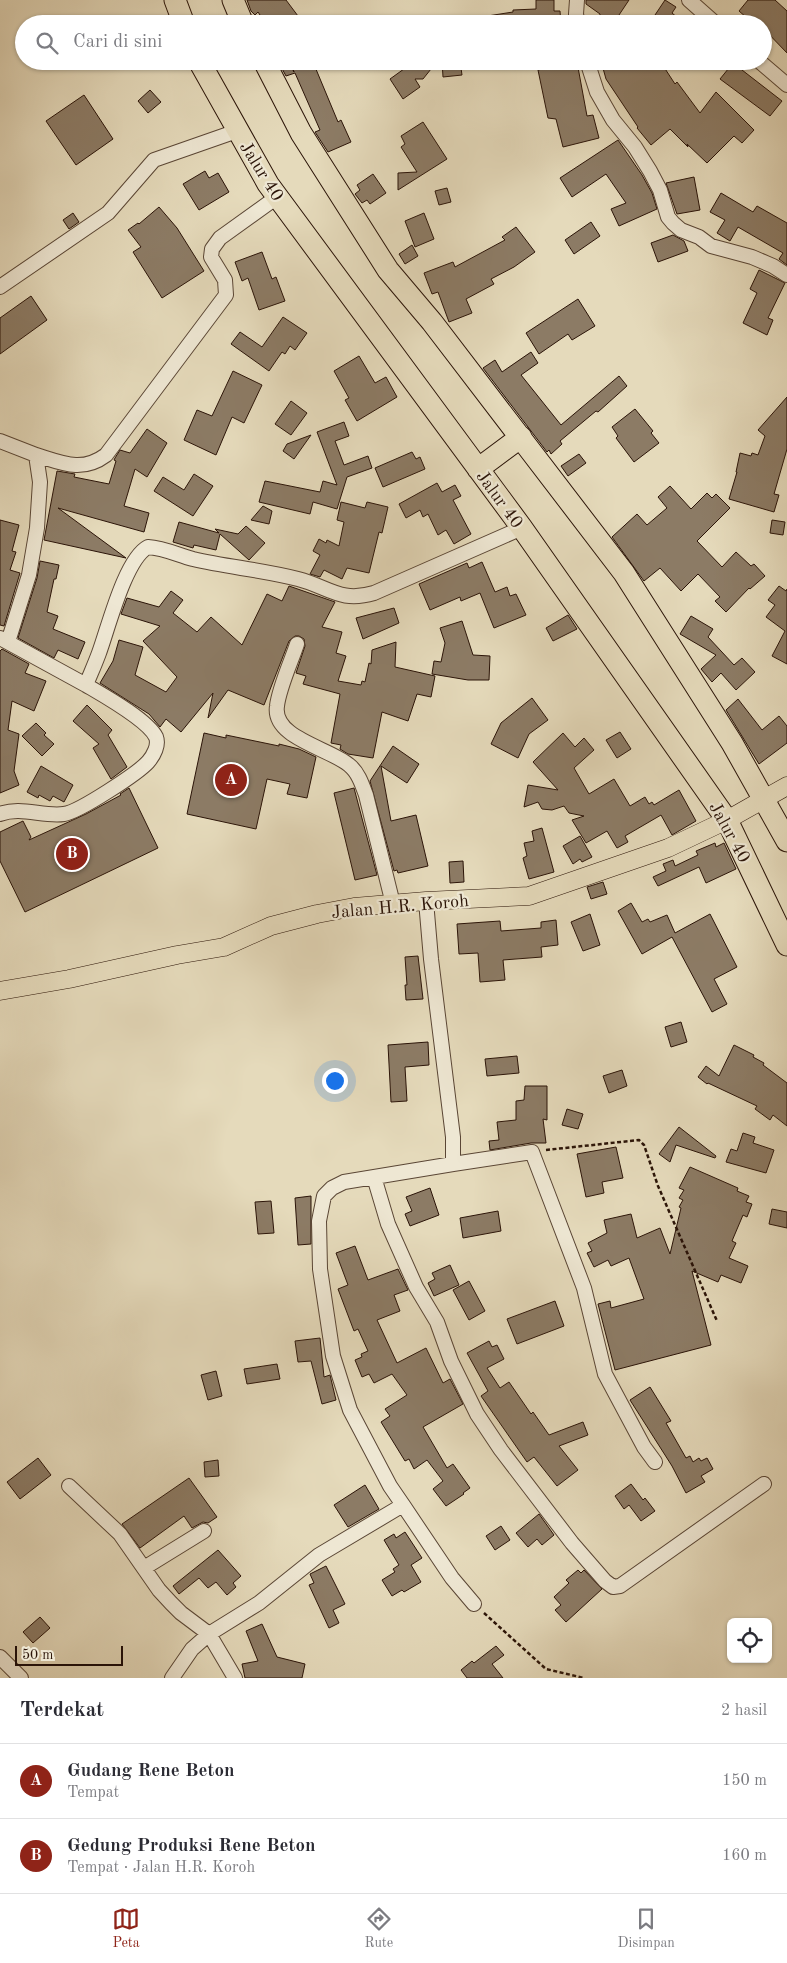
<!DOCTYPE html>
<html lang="id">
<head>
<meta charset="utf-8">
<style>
	body { margin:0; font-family:"Old Standard TT",serif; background:#f7f7f7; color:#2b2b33 }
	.controls { position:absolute; right:15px; bottom:15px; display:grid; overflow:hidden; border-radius:8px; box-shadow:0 1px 4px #0004 }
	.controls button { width:45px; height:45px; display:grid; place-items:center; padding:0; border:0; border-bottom:1px solid #e1e1e2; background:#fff; color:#2b2b33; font:25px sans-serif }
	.scale { position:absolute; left:15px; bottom:12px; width:108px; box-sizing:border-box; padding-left:5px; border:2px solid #2b1408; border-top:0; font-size:14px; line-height:18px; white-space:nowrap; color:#2b1408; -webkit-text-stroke:4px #eee7d3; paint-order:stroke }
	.you { position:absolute; left:334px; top:1080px; width:18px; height:18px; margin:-12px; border:4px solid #fff; border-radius:50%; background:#1a73e8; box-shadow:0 0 0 8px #1a73e833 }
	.badge { display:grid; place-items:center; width:32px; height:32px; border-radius:50%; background:#8f2418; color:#fff; font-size:16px; font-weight:700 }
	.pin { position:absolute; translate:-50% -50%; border:2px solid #fff; box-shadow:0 1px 5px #0006 }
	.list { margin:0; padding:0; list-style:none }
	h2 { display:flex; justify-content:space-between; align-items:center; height:65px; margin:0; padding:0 20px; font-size:21px }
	h2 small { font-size:16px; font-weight:400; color:#7c7c81 }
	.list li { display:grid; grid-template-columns:32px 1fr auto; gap:15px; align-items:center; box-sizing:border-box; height:75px; padding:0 20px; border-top:1px solid #e1e1e2 }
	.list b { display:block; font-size:19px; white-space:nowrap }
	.list p { margin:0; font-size:16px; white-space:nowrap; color:#7c7c81 }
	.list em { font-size:16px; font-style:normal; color:#7c7c81 }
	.icon { flex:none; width:28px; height:28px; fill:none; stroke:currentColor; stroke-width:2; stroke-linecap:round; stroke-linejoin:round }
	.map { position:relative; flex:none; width:787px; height:1678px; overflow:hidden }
	.search { position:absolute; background:#fff; box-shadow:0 1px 4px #0004; left:15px; right:15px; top:15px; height:55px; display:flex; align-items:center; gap:12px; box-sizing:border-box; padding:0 18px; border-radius:28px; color:#7c7c81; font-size:19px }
	.sheet { height:215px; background:#fff }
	nav { display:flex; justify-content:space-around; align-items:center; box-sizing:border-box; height:70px; border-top:1px solid #e1e1e2; background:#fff; font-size:14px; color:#7c7c81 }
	nav a { display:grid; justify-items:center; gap:2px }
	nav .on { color:#8f2418 }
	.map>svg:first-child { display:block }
	.building { fill:#8c7b65; stroke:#2b1408 }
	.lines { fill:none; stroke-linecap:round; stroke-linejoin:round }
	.minor-casing { stroke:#5a4635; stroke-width:16 }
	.major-casing { stroke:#2b1408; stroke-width:19 }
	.highway-casing { stroke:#2b1408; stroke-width:23 }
	.path { stroke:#2b1408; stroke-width:2.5; stroke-dasharray:4 2.5; stroke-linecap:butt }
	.minor { stroke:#eee7d3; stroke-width:14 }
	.major { stroke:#e5dabb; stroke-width:18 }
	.highway { stroke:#e5dabb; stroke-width:21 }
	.labels { text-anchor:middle; stroke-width:4.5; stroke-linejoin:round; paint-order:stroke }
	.street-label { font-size:18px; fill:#2b1408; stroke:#eee7d3 }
</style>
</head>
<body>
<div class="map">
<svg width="787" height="1678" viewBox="0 0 787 1678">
	<rect width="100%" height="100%" fill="#e5dabb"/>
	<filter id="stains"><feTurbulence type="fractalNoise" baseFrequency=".004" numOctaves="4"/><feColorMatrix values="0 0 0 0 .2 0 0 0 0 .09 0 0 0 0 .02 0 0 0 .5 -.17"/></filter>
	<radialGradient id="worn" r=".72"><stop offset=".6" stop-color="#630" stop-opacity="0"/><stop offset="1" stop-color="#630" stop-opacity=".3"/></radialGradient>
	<path class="building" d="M247,0H286L304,24H266L258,12L255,15L251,11Z
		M536,0H554V11H560L561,24H481V17L513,12V10L536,9Z
		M586,0H629L613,24H599L600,14L586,4Z
		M665,0L676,7L672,13L685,24H649Z
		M748,0H775L787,11V53L763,28V24H754L739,11Z
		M284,61H290L294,72L293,70L313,62L338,122L341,120L351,142L328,152L315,132L320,130L295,73L286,76L279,63Z
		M415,61H421L431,69L423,79H415L420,87L403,99L390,79Z
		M442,61H460L462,75L443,77Z
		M601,61H660L675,84L677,82L700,113L716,92L754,130L742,143L734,136L707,163L687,144L688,147L670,129L651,145L637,128L638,127L606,79Z
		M577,62L587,116L593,115L599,138L563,147L556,119L548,118L538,70Z
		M733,63L782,101L770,116L720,79Z
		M150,90L161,102L148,113L138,101Z
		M84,95L113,139L76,165L46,121Z
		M423,122L447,159L398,190V173L417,172L401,147L405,144L401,136Z
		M618,140L642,175L652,193L657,209L619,226L611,209L626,203L606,174L572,197L560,178Z
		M205,171L209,178L218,173L229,192L199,210L183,184Z
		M373,174L386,193L370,204L367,200L362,203L355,194L360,190L357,185Z
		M694,177L700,210L677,214L666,183Z
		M447,188L451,202L439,205L435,191Z
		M721,193L753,212L757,206L787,223V265L779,259L783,253L738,227L730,241L717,233L725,220L710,212Z
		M159,207L177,228L204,271L162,298L133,252L141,247L128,230L138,223L139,224Z
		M73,213L79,222L69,229L63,220Z
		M424,213L434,239L415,247L405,221Z
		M591,222L600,236L574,254L565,240Z
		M516,227L535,252L514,267L491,279L494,284L466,299L472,313L449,322L438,292L432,294L424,273L453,262L455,267L505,240L502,237Z
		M673,235L684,241L688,251L658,262L651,243Z
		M412,245L418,256L405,264L399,254Z
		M262,252L272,279L276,277L285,301L259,310L248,278L242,281L235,262Z
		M759,270L785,283L768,318L773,320L767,335L743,323L757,293L750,289Z
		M31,296L47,320L0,354V318Z
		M578,299L595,326L572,340L568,334L539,354L526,333Z
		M283,317L307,333L295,350L290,346L285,354L282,352L269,371L231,344L240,332L262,347Z
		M531,352L538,363L521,375L561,425L619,376L627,386L598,412L596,411L560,441L562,444L551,454L549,450L547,452L483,368L495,360L502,372Z
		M359,356L375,383L386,377L397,397L357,421L345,400L349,398L334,371Z
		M233,371L262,385L244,423L232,417L216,455L184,440L197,410L212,416Z
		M787,397V449L774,494L779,495L774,512L729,499L737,472H736L740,453L751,456L752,453L758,455L765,436L758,430Z
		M291,401L307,413L291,435L275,424Z
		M635,409L653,431L651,433L659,443L634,462L616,438L618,436L612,427Z
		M344,422L349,436L335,441L344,465L368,456L372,468L347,477L337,509L313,502L310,514L259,502L265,481L320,492L323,481L337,485L317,432Z
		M147,429L167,443L147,477L135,469L124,506L149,513L144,532L58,508L126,558L44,540L57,471L75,474L74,477L109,484L116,461L114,460L115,458L120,450L130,453Z
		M311,435L294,459L283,451L287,444Z
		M412,452L416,459L420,457L425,469L383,487L375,468Z
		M579,454L586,463L568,476L561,466Z
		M194,474L213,486L193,516L154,491L163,477L184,490Z
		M437,483L442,492L455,485L461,496L453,500L471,534L454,544L446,530L438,535L428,514L423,517L420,510L406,518L399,504Z
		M670,486L691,509L707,493L712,498L716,494L730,508L697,541L722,567L736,552L751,566L754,564L765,576L750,589L749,588L726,612L715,601L720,597L698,574L681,591L660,568L644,581L612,537L637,514L647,525L667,508L658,497Z
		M341,502L365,508L367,502L388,507L382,533L379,532L369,573L347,568L342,579L324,570L320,577L310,574L320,555L313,551L319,539L326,543L327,540L339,546L344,522L337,520Z
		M263,506L272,511L269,524L251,520Z
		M0,520L19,525L12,551L16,552L10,570L20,573L4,626L0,625Z
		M772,520L785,522L783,535L770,533Z
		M179,522L219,533L215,529L238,534L246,526L265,543L249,560L220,534L216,550L194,545L193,548L173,542Z
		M40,561L59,565L56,579H54L47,612L58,616L53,629L85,642L78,659L58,650L54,658L18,638L37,578Z
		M482,562L495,592L507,587L510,596L516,594L526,615L494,628L480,593L461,601L460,597L430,610L419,584L467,563L469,568Z
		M289,586L335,602L322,627L342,632L336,653L346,656L338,681L361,685L362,681L365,682L369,663L371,664L372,650L396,642L395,667L435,676L431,697L417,694L408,721L382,712L373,758L348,754L340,749L341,745L331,743L340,694L303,684L306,676L296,673L305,646L304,639L299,636H295L289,641L264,705L228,690L208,718L213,693L181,732L166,719L160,727L149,714L100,683L113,661L119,640L143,647L135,675L166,692L177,677L143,641L160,626L121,614L127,598L159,607L171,591L183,600L173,613L197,632L211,617L242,645L267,594L282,601Z
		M779,586L786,591L787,589V664L772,656L785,631L766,617L775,605L768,600Z
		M394,608L399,623L363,639L356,618Z
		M568,615L577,629L553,641L546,628Z
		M691,616L713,629L708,637L734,665L742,658L755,672L736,690L721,673L712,682L701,669L716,655L680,634Z
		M462,621L473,655L490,656L489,680H468L432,674L434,661L441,662L445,643L440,628Z
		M2,649L29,664L25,673L46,681L34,711L12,701L8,730L19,734L14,771L19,785L0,793V651Z
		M532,698L548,720L529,734L518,758L491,744L501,723Z
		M738,699L762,730L779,716L787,726V743L759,764L726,710Z
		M87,705L112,730L108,735L127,767L111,779L93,748L99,744L73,721Z
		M36,723L46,733L44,735L54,744L42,756L22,736Z
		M620,732L631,749L617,758L606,740Z
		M204,733L226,738V735L279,746V744L299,749L316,757L307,798L287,794L290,784L267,779L256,829L187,814Z
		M563,733L575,747L584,738L594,750L574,768L589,794L614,779L630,806L645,797L649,804L652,802L654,805L679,790L696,821L672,835L661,815L625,836L628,842L617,848L607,831L586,843L572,820L584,816L569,813L564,806L552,810L542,809L538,802L524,807L528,785L558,790L533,762Z
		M393,746L419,764L407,783L381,766L391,821L416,815L428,866L398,873L397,870L394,871L370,781Z
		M41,766L73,785L64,802L53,796L50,801L39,795L38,798L27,792Z
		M129,788L158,848L25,912L0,861V832L23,821L31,837L29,840L86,814L121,795L120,794Z
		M354,788L377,875L355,880L334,793Z
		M542,828L554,872L529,879L523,858L527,856L524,843L534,841L532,831Z
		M580,836L592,857L582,862L580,859L573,864L563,846Z
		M715,843L716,847L724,843L736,869L706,883L699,867L658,886L653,877L666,871L663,864L673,860L675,866L698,855L696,851Z
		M463,861L464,882L450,883L449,862Z
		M603,882L607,894L591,899L587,887Z
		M631,903L642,922L648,919L650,922L667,915L675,933L710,914L737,967L714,979L727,1004L712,1012L672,937L642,954L618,911Z
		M590,914L600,945L583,951L571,922Z
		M556,920L558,945L541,947L542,957L503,960L505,980L480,982L478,953L459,954L457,924L500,921L501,931L541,928V922Z
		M418,956L423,999L406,1000L405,985H407L405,957Z
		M681,1022L687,1042L671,1047L665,1027Z
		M428,1042L429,1065L405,1067L407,1101L391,1102L388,1045Z
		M734,1045L754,1055L753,1057L764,1063L763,1065L787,1083V1126L773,1115L770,1120L755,1109L757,1106L708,1083L707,1084L698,1077L706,1066L719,1076Z
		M517,1056L519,1073L487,1076L485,1059Z
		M622,1070L627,1086L609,1093L603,1076Z
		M525,1086H547V1120L543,1119L546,1143H531L490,1150L489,1141L499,1140L497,1122L516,1120V1101L524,1100Z
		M567,1109L583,1114L578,1129L562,1125Z
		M679,1127L716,1156L715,1158L676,1145L670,1162L659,1154Z
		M743,1133L755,1137L753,1143L774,1150L766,1173L726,1162L731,1149L737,1151Z
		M616,1147L623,1178L602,1182L604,1193L586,1197L577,1154Z
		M690,1167L738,1188L737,1191L749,1196L746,1202L752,1204L747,1217L743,1215L732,1241L736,1243L729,1258L748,1266L741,1283L721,1275L718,1282L692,1271L711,1345L615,1370L598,1304L610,1301L611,1308L644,1299L629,1258L611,1266L608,1260L594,1267L587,1253L592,1251L588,1243L607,1233L604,1220L631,1214L637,1238L660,1228L670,1254L681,1208L679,1207L683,1200L679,1198L684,1190L679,1188Z
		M430,1188L439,1215L410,1226L405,1214L412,1211L406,1197Z
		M311,1196V1244L298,1245L295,1198Z
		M271,1201L274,1233L258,1234L255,1202Z
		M772,1209L787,1212V1228L769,1224Z
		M498,1211L501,1231L463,1238L460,1218Z
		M355,1246L368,1280L398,1269L408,1290L394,1295L400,1311L377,1320L397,1363L426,1348L443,1383L450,1379L463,1404L423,1427L447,1468L453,1464L470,1488L463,1493L464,1494L446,1506L433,1489L443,1481L427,1460L414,1469L409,1459L405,1461L381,1422L390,1416L385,1409L407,1395L392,1374L374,1383L369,1374L362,1377L355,1360L362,1357L361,1354L368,1351L358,1329L354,1331L338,1289L348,1285L336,1253Z
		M450,1265L459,1285L434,1296L428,1283L435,1279L432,1273Z
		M469,1281L485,1311L469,1320L453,1290Z
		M555,1301L564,1326L517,1344L507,1319Z
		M320,1338L324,1377L330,1375L336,1400L322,1404L311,1361L298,1362L295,1341Z
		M489,1341L492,1347L497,1345L504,1359L487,1368L500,1388L509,1382L531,1414L533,1412L549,1435L583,1422L588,1435L559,1446L578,1470L557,1486L534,1457L527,1462L481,1396L488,1391L467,1353Z
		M277,1364L280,1379L247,1384L244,1369Z
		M216,1371L222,1396L208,1400L201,1375Z
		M650,1387L671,1421L666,1423L686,1458L690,1456L693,1462L699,1458L701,1461L707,1458L713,1469L701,1476L705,1482L686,1493L672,1466L630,1400Z
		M38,1458L51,1475L20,1499L7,1482Z
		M218,1460L219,1476L205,1477L204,1462Z
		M189,1478L217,1517L208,1523L203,1522L192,1528L184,1516L140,1548L122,1524Z
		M631,1484L643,1500L645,1498L655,1511L641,1521L629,1505L624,1509L615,1496Z
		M365,1485L379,1509L348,1527L334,1505Z
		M539,1514L554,1535L542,1545L537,1539L528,1547L516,1533Z
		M501,1526L510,1540L495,1550L486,1536Z
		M405,1532L422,1558L411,1565L421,1582L404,1592L402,1590L392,1596L382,1580L395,1572L393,1569L399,1565L384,1540L394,1534L396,1538Z
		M218,1550L241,1576L233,1583L236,1587L227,1595L216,1582L208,1588L199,1578L179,1594L173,1586Z
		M326,1566L345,1604L333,1610L339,1623L329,1628L309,1585L314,1583L310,1574Z
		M578,1570L581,1573L584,1570L602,1589L566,1622L555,1610L561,1605L554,1597L569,1583L566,1580Z
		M40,1617L50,1628L33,1643L23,1632Z
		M262,1624L277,1657L305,1664L302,1678H245L242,1664L258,1661L246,1631Z
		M496,1646L504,1655L492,1664L503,1678H467L461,1670L472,1661L474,1663Z"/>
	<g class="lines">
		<g class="minor-casing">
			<path id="minor" d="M577,0L576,14L578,24
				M689,0L716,24
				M587,61L597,92L613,120L635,147L650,171L660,190L668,217L673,223L681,230L699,237L711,246L752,257L773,266L787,275
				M759,61L787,85
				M0,287L108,213L154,160L237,131
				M0,441L36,455L40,482L37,528L29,575L8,642
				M36,455C62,463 82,473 106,455L226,295L225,280L211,257L212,249L220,238L277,197
				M0,638L86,685C90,675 95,664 99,653C108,629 125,559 148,547C164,548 178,555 193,559C227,567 263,570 298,579C329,587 340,603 374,593L522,528
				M297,644C291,662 279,688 277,706C272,738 329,748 349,765C358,772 362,784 366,795L393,904
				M0,814C21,806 43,817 64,814C79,812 138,773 148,762C154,755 159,745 156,737C148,720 103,695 86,685
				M453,1164L532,1152L584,1288L605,1374L644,1447L655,1462
				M374,1177L388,1224L416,1287L437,1322L451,1361L477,1414L501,1450L572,1543L605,1581L613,1587L620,1586L764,1484
				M69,1486L120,1534L159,1590L171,1603L181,1613L209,1634L235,1678
				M403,1505L452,1578L474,1604
				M144,1568L204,1531
				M0,1657L21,1678
				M172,1678L192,1649L209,1634L259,1603L319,1555L403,1505L390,1486L350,1410L333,1356L320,1269L319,1221L324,1196L332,1188L344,1182L453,1164V1137L431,959L426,901"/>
		</g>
		<g class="major-casing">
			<path id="major" d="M0,991L69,979L177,955L224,947L271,926L317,914L354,907L426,901L529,896L668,848L727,820L787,786"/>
		</g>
		<g class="highway-casing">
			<path id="highway" d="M175,0L184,24
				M233,0L243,24
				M199,61L268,184L522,528L727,820L787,945
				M264,61L301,133L388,270L432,322L624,573L732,743L787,841
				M478,469L521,437"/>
		</g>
		<path class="path" d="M546,1150L639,1140L644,1145L658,1186L717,1321
			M484,1613L546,1669L584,1678"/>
		<use href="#minor" class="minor"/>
		<use href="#major" class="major"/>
		<use href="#highway" class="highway"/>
	</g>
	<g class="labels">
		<g class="street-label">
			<text transform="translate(262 171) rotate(58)" y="6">Jalur 40</text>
			<text transform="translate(500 499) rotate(54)" y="6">Jalur 40</text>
			<text transform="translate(730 832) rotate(61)" y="6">Jalur 40</text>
			<text transform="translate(400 906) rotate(-5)" y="6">Jalan H.R. Koroh</text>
		</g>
	</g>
	<rect width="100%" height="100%" filter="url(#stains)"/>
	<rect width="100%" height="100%" fill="url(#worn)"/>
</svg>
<div class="controls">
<button><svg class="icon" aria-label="locate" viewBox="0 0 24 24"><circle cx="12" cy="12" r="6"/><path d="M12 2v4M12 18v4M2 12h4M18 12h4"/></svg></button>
</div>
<div class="scale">50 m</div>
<div class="you"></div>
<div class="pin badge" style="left:231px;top:780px">A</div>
<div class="pin badge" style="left:72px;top:854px">B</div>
<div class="search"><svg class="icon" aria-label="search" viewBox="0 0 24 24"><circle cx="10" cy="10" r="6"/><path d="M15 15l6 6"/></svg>Cari di sini</div>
</div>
<section class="sheet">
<h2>Terdekat<small>2 hasil</small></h2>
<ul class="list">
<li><span class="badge">A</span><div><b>Gudang Rene Beton</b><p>Tempat</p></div><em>150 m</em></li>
<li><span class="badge">B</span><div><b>Gedung Produksi Rene Beton</b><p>Tempat · Jalan H.R. Koroh</p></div><em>160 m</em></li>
</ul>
</section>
<nav>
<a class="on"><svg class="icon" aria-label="map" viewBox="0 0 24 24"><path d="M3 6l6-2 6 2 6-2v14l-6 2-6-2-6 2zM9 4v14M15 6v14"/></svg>Peta</a>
<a><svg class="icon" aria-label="directions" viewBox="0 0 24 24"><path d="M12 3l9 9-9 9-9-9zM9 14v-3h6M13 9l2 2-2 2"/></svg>Rute</a>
<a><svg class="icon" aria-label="saved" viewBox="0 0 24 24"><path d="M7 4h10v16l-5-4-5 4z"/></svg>Disimpan</a>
</nav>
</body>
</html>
